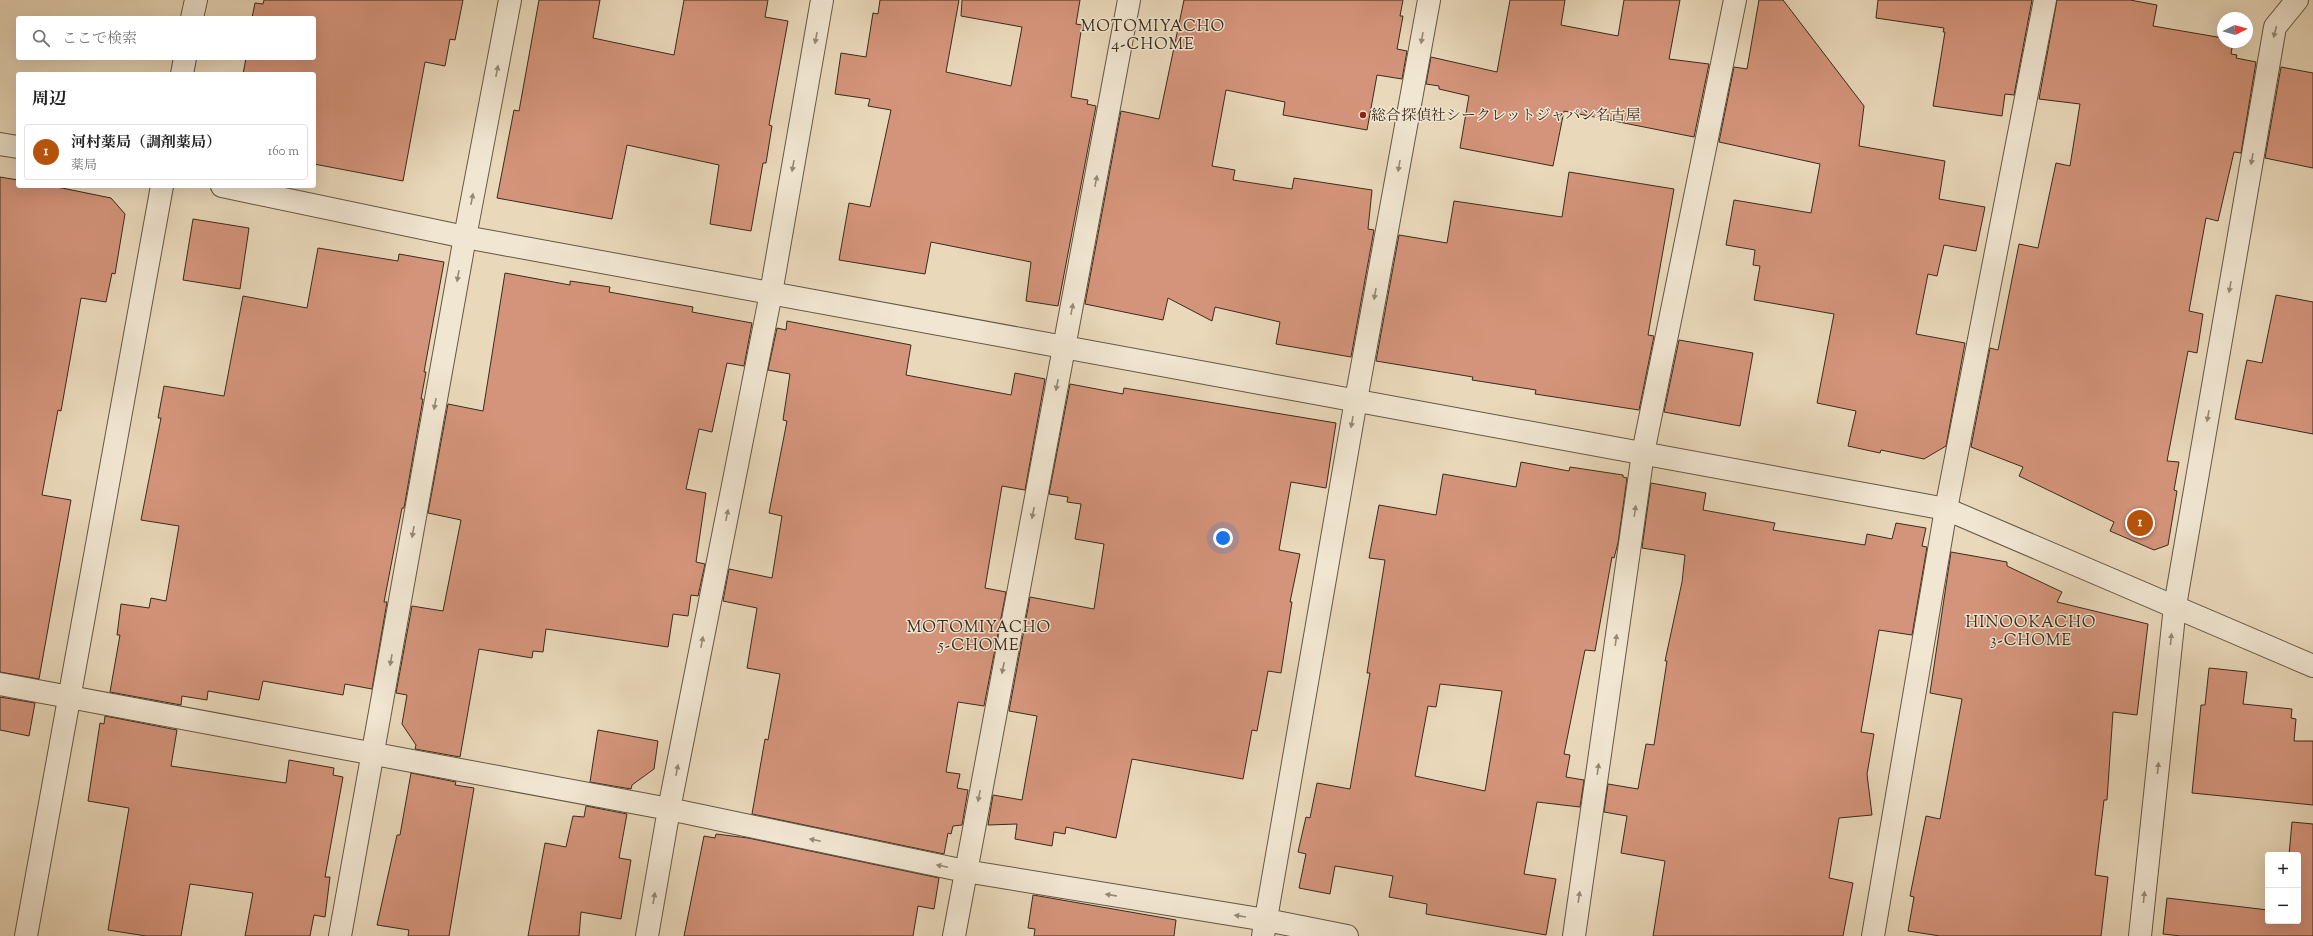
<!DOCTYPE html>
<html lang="ja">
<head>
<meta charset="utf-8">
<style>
	body { margin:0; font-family:"Sorts Mill Goudy","Noto Serif JP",serif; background:#f6f6f6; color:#222 }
	.controls { position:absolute; right:12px; bottom:12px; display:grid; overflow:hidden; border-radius:4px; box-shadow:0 4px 16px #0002 }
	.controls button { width:36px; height:36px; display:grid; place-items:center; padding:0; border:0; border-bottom:1px solid #e0e0e0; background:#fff; color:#222; font:20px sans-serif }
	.compass { position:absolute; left:2217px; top:12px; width:36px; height:36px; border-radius:50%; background:#fff; box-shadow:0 4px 16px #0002; rotate:85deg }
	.you { position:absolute; left:1223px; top:538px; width:14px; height:14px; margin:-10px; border:3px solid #fff; border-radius:50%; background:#1a73e8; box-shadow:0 0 0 6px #1a73e833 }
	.badge { display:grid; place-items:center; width:26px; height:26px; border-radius:50%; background:#b45309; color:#fff; font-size:13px; font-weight:700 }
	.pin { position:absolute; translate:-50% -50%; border:2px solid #fff; box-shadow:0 1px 4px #0006 }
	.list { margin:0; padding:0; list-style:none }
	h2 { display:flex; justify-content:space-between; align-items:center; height:52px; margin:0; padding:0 16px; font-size:17px }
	h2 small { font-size:13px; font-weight:400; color:#767676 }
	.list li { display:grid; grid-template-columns:26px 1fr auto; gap:12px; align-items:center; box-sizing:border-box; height:56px; margin:0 8px 8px; padding:0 8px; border:1px solid #e0e0e0; border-radius:4px }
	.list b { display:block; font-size:15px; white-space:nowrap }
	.list p { margin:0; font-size:13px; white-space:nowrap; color:#767676 }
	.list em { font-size:13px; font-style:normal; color:#767676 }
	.icon { flex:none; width:22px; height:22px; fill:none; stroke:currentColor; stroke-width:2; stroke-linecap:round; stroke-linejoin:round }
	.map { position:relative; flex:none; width:2313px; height:936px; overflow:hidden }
	.search { position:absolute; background:#fff; box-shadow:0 4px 16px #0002; left:16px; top:16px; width:300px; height:44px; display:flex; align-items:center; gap:10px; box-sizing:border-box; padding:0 14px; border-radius:4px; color:#767676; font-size:15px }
	.panel { position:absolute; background:#fff; box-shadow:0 4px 16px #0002; left:16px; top:72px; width:300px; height:116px; border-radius:4px }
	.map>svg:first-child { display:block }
	.building { fill:#d4947b; stroke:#392c1a; fill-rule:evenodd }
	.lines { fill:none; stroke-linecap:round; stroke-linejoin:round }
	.minor-casing { stroke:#655742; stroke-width:24 }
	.tertiary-casing { stroke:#655742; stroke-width:24 }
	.minor { stroke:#f1e6d2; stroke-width:22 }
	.tertiary { stroke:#f1e6d2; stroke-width:22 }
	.oneway { fill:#958976 }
	.poi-dot { fill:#8f2418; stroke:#f1e6d2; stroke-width:1.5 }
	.labels { text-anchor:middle; stroke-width:3; stroke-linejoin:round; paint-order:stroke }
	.poi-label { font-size:15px; fill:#392c1a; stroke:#f1e6d2; text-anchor:start }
	.neighbourhood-label { font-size:16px; letter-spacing:1px; fill:#392c1a; stroke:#f1e6d2 }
</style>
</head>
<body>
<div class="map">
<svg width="2313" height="936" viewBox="0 0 2313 936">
	<rect width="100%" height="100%" fill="#e9d8ba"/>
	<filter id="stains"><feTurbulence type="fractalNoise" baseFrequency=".005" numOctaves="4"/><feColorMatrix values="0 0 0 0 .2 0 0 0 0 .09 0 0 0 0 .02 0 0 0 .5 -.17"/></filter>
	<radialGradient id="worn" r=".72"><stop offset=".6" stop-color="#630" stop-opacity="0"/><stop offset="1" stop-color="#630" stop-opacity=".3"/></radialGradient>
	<path class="building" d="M264,0H463L455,40L450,39L445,66L425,62L403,181L314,164V74H243L246,58H314V18H252L255,3L263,4Z
		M539,0H600L593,38L674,55L684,0H768L765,17L788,21L769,125L772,126L766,163H763L751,231L710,224L719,165L627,145L612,219L497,198L514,110L519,111Z
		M880,0H959L946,72L1011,86L1022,27L961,16L962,0H1080L1076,24L1082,25L1071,97L1088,100L1087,104L1096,106L1058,306L1026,301L1031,262L931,242L925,274L839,260L849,203L870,207L891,110L868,106L870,99L835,94L841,53L866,57L873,13L878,14Z
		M1184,0H1403L1400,16H1403L1397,49L1407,51L1402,79L1377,75L1367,130L1283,115L1285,102L1226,90L1212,166L1235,170L1233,180L1292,189L1294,178L1372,190L1368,229L1374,230L1351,357L1276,344L1280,322L1215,307L1212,321L1168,298L1163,320L1085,304L1121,111L1159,119Z
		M1510,0H1565L1561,25L1618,36L1624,0H1680L1669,59L1709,64L1694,137L1564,111L1553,166L1460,148L1469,96L1439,89V86L1426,84L1431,57L1497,72Z
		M1759,0H1783L1864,106L1859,146L1945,161L1939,199L1985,207L1976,251L1944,245L1937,276L1928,274L1916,334L1965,343L1946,446L1924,459L1881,450L1880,453L1848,446L1856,411L1817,403L1834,314L1754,300L1760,266L1753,265L1755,250L1726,245L1734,200L1811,213L1820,164L1719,142L1734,67L1747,69Z
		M1878,0H2032L2014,95L2005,94L2002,116L1933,106L1945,32H1943L1944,28L1876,18Z
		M2057,0H2130L2157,5L2153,26L2223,38V42H2233L2231,54L2237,55L2236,58L2256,62L2241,153L2234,152L2218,221L2206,218L2189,311L2203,314L2197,353L2188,351L2167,461L2179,462L2174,490L2177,491L2168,545L2154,550L2110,531L2114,522L2019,476L2023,467L1971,447L1990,348L1998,350L2019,244L2038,248L2056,163L2070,166L2080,104L2039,99Z
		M2281,67L2313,73V168L2265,158Z
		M1569,172L1674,189L1648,335L1654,336L1639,410L1535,394L1536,390L1472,380L1473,377L1376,361L1399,235L1447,243L1454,201L1562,217Z
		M0,177L18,180V186H52L111,198L125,214L115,274L112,273L106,302L81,298L61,411L58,410L42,495L71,500L39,679L0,672Z
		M193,219L249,228L240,289L183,280Z
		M318,248L398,261L399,254L444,262L424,372H426L421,399H423L404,508H402L384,602H387L372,689L345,684L343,695L263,681L259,700L208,691L207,700L182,696L181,705L110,692L120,635H117L121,604L149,608L151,598L166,601L179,526L141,520L161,418H158L164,386L224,396L243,296L307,308Z
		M505,273L570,285V281L610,287L609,292L693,307L692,312L752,323L744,366L727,363L712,432L699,429L686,489L706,493L696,562L705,564L698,596L691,595L688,616L673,614L668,647L546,629L543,652L533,651L532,658L479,649L460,757L415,749L416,745L402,724L407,695L396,693L412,606L443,611L461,520L428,513L448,404L483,411Z
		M2276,295L2313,302V434L2235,419L2247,360L2262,363Z
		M787,321L911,345L906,375L1011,395L1015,373L1045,379L1025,490L1002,486L985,588L1006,592L984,706L958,702L946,772L960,774L957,788L968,790L962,825L953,826L951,834L948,833L944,854L752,814L765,739L768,740L780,674L747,668L757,608L723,601L729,569L772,578L782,516L769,513L787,421L783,420L790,374L768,370L777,328L786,330Z
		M1679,340L1753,353L1740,426L1664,412Z
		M1070,384L1123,394L1124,388L1336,423L1326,488L1291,482L1279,550L1300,554L1290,602H1292L1281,673L1268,671L1257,731L1252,730L1243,779L1132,759L1116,838L1066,827L1065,834L1054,832L1052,846L1015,839L1017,824L988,825L993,795L1022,800L1037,716L1009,711L1030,597L1094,609L1104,544L1075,539L1081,504L1067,502L1068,497L1049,494Z
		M1521,462L1569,471L1570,467L1623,475V477L1627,478L1618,543L1614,558L1612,557L1595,651L1585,650L1564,754L1570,755L1566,777L1584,780L1580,807L1537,802L1524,874L1556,879L1546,935L1426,914L1427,904L1389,897L1393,876L1335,866L1330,894L1299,888L1306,854L1298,852L1306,817L1310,818L1317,783L1350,789L1370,673H1367L1385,560L1369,558L1379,505L1436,515L1443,474L1516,487ZM1440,684L1502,691L1485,791L1415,776L1428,706L1436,707Z
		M1651,483L1706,493L1703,510L1775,523L1773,530L1865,545L1867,534L1892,539L1896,523L1926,528L1922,546L1927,547L1912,635L1879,630L1861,732L1874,734L1867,774L1872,815L1839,818L1829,878L1853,883L1843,936H1653L1665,861L1621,853L1627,816L1604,812L1608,784L1638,789L1646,744L1654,745L1667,661H1665L1682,582L1685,555L1642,548Z
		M1951,552L2007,562V566L2062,592L2057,602L2148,624L2137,715L2113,712L2107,800H2104L2095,875L2108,877L2101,936H1940L1908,931L1914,897L1910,896L1926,816L1940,819L1962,699L1930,693Z
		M2209,668L2247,672L2243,704L2292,709L2291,718L2296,719L2294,741H2313V805L2192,793L2201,705H2205Z
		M0,697L35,703L29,736L0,730Z
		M105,716L177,730L171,766L286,783L289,760L334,768L333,775L343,777L325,877H330L325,917L314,915L310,936H245L253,893L190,884L181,936H146L108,930L129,808L88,801L100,723L104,724Z
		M598,730L658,741L654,769L632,785L631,789L590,782Z
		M411,773L456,782L455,785L474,788L449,936H408L409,930L377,925L397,835H400Z
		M586,806L627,814L619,858L631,860L621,919L581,912L579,936H528L545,843L566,847L573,816L584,817Z
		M2292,822L2313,824V936H2181L2163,934L2167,898L2268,910V921H2298V855H2289Z
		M716,834L748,838L939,878L934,909L918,906L913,936H684L704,836L715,838Z
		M1033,895L1176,920L1174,936H1034L1035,929L1028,928Z"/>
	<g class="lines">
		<g class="minor-casing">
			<path id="minor" d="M0,684L669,809L965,871L1266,920L1347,936
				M340,936L465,237L510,0
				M647,936L669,809L771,293L822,0
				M954,936L1129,0
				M1263,936L1356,400L1429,0
				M1574,936L1643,453L1735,0
				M1873,936L1946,509L2045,0
				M2140,936L2175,606L2275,27L2297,0"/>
		</g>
		<g class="tertiary-casing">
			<path id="tertiary" d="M192,18L196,0
				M182,74L185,58
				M0,144L18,147
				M222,186L465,237L1946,509L2313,666
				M26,936L162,186"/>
		</g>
		<use href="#minor" class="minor"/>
		<use href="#tertiary" class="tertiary"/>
	</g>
	<defs><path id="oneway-solid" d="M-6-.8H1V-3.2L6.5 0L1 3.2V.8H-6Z"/></defs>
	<g class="oneway">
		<use href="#oneway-solid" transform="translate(2275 32) rotate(105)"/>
		<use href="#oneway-solid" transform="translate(816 38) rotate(100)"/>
		<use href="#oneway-solid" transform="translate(1422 38) rotate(100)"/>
		<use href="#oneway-solid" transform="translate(497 71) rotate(-79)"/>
		<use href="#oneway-solid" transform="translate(2252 159) rotate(100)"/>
		<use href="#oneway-solid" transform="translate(793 166) rotate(100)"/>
		<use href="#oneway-solid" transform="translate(1399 166) rotate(100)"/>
		<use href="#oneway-solid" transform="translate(1096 181) rotate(-79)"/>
		<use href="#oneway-solid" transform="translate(472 199) rotate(-79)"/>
		<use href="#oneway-solid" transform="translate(458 276) rotate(100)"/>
		<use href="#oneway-solid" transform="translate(2230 287) rotate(100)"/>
		<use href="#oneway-solid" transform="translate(1375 294) rotate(100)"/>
		<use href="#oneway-solid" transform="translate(1072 309) rotate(-79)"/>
		<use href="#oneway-solid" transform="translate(1057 385) rotate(101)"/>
		<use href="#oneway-solid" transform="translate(435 404) rotate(100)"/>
		<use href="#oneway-solid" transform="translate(2208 416) rotate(100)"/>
		<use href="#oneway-solid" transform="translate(1352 422) rotate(100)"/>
		<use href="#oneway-solid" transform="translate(1635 511) rotate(-82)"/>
		<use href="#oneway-solid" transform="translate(1033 513) rotate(101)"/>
		<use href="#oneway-solid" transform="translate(727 515) rotate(-79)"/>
		<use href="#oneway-solid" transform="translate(413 532) rotate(100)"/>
		<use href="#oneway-solid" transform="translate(2171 639) rotate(-84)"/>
		<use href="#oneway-solid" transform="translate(1616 640) rotate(-82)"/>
		<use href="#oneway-solid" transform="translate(702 642) rotate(-79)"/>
		<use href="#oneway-solid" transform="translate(391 660) rotate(100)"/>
		<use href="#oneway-solid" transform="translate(1003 668) rotate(101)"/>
		<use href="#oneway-solid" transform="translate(2158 768) rotate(-84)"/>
		<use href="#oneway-solid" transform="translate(1598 769) rotate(-82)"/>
		<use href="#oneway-solid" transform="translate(677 770) rotate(-79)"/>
		<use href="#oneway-solid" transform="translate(979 796) rotate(101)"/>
		<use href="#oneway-solid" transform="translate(815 840) rotate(-168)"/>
		<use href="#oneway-solid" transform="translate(942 866) rotate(-168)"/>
		<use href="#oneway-solid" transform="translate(1111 895) rotate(-171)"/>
		<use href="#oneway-solid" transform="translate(1579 897) rotate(-82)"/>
		<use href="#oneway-solid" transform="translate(2144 897) rotate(-84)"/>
		<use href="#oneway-solid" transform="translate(654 898) rotate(-80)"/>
		<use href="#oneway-solid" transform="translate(1240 916) rotate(-171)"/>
	</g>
	<circle class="poi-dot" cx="1363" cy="115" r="4"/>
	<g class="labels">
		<g class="poi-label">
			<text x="1371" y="120">総合探偵社シークレットジャパン名古屋</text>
		</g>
		<g class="neighbourhood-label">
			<text x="1153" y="31">MOTOMIYACHO<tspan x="1153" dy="18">4-CHOME</tspan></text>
			<text x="2031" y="627">HINOOKACHO<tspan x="2031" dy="18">3-CHOME</tspan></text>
			<text x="979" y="632">MOTOMIYACHO<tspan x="979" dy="18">5-CHOME</tspan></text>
		</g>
	</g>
	<rect width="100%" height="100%" filter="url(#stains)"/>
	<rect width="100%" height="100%" fill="url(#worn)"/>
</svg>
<div class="controls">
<button>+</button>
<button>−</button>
</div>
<svg class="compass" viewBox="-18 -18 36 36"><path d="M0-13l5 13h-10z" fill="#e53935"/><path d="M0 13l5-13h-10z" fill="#767676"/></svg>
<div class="you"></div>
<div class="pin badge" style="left:2140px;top:523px">1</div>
<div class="search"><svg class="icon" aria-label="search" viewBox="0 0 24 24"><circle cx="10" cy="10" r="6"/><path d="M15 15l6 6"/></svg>ここで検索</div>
<section class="panel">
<h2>周辺<small></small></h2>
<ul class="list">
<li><span class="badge">1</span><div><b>河村薬局（調剤薬局）</b><p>薬局</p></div><em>160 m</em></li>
</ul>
</section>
</div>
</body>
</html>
